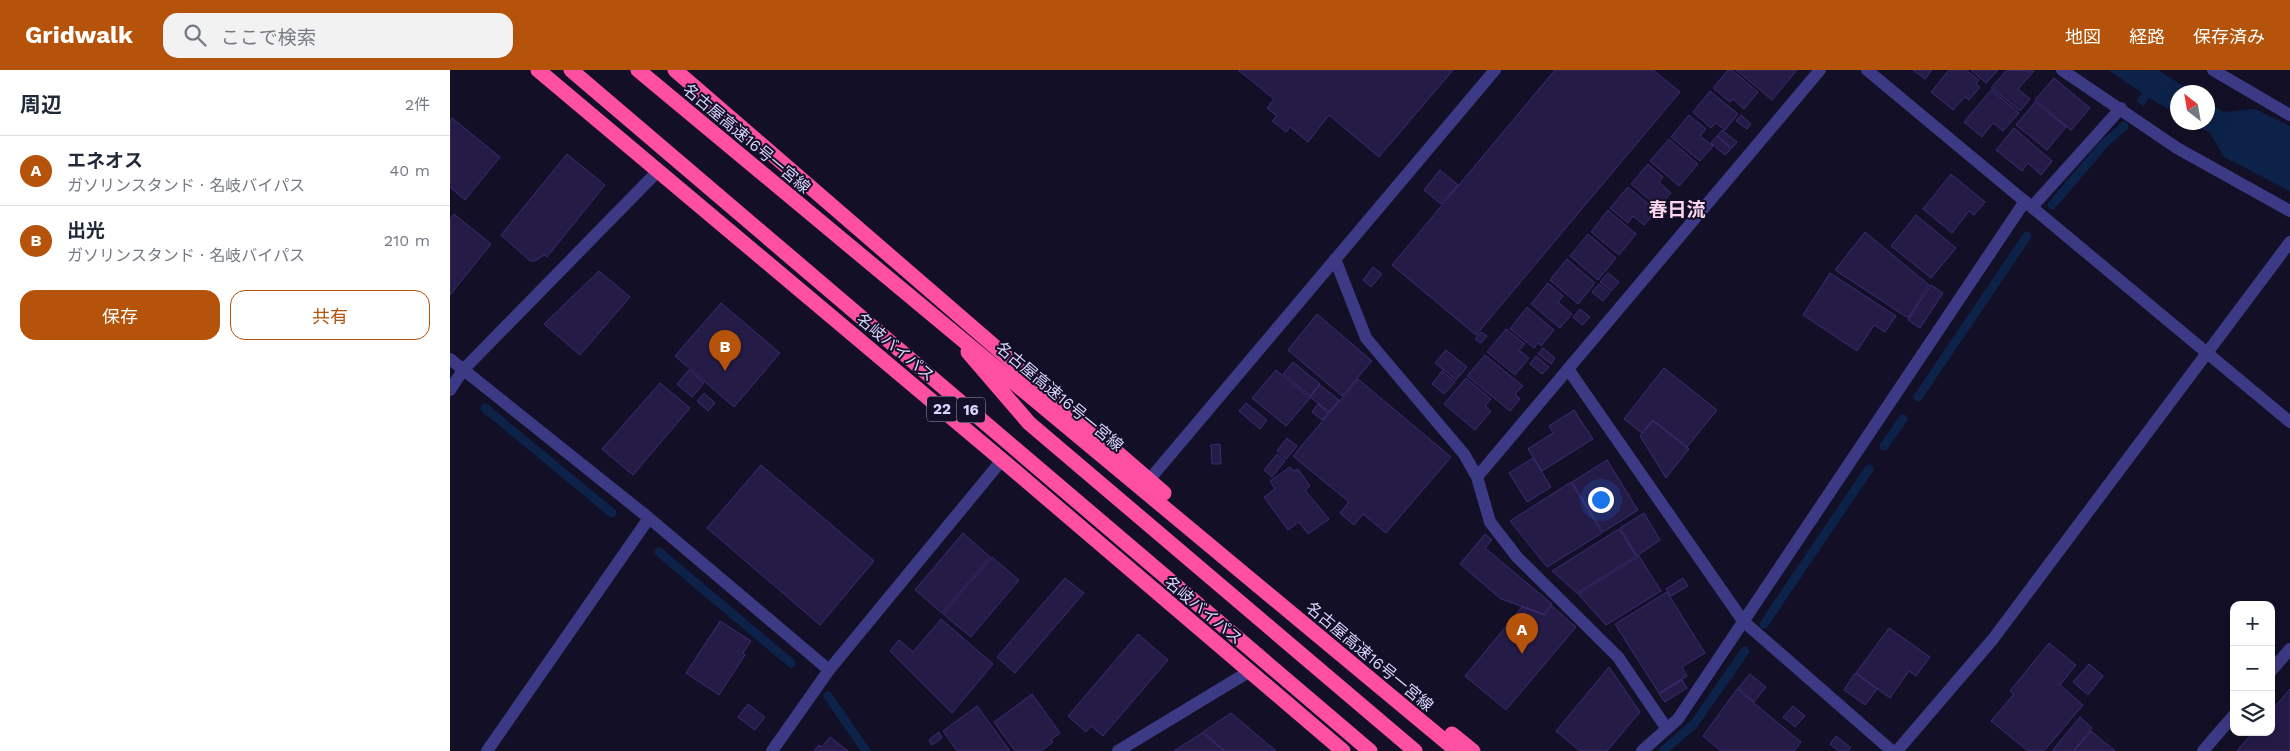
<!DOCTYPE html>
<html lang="ja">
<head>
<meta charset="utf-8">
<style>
	body { margin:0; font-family:"Work Sans","Noto Sans JP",sans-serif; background:#f2f2f3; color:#1f2937 }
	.controls { position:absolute; right:15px; bottom:15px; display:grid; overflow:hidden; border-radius:10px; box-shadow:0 5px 20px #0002 }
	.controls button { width:45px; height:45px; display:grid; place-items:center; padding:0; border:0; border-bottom:1px solid #e0e1e3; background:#fff; color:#1f2937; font:25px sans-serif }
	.compass { position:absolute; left:1720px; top:15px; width:45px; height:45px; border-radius:50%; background:#fff; box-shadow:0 5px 20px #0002; rotate:329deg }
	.you { position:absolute; left:1150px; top:429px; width:18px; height:18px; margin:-12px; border:4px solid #fff; border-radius:50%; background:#1a73e8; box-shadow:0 0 0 8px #1a73e833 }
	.badge { display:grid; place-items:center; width:32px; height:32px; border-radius:50%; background:#b45309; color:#fff; font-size:16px; font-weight:700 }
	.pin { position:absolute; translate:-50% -41px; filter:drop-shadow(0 1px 2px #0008) }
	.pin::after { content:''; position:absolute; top:26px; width:18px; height:15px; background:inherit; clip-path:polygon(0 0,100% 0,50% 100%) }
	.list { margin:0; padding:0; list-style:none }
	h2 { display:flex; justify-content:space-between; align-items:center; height:65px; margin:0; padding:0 20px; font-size:21px }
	h2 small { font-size:16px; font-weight:400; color:#747a83 }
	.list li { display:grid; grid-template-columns:32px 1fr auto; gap:15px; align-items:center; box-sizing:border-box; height:70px; padding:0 20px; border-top:1px solid #e0e1e3 }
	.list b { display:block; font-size:19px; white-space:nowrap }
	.list p { margin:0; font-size:16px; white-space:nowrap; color:#747a83 }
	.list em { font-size:16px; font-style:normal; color:#747a83 }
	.actions { display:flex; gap:10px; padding:15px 20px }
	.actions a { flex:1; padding:11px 0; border:1px solid #b45309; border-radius:15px; text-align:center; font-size:18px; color:#b45309 }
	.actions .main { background:#b45309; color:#fff }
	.icon { flex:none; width:28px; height:28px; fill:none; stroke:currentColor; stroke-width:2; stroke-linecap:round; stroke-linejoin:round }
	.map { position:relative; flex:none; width:1840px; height:681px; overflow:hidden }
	header { display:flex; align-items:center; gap:30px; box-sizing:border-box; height:70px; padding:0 25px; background:#b45309; color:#fff }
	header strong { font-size:24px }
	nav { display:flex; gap:28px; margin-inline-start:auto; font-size:18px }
	.search { width:350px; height:45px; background:#f2f2f3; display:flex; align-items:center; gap:12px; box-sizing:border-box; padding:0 18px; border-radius:15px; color:#747a83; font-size:19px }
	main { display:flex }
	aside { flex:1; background:#fff }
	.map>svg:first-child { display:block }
	.water { fill:#0c2248 }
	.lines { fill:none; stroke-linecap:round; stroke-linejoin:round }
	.stream { stroke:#0c2248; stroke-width:9 }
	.building { fill:#241b47; stroke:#3b2d73 }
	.minor { stroke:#3d3a85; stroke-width:12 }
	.highway { stroke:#ff4fa3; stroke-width:15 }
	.labels { text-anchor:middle; stroke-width:4; stroke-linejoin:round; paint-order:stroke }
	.shield { fill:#130f26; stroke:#9e99be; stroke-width:1 }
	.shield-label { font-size:15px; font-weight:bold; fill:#d9d4ff }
	.street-label { font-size:16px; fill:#d9d4ff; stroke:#130f26 }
	.quarter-label { font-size:19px; font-weight:bold; fill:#ffd6f0; stroke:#130f26 }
</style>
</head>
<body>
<header>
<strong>Gridwalk</strong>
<div class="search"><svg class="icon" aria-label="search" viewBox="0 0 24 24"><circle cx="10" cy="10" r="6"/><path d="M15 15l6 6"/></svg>ここで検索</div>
<nav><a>地図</a><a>経路</a><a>保存済み</a></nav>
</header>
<main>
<aside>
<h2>周辺<small>2件</small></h2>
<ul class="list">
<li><span class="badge">A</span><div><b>エネオス</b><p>ガソリンスタンド · 名岐バイパス</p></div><em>40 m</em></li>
<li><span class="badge">B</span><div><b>出光</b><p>ガソリンスタンド · 名岐バイパス</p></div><em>210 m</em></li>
</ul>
<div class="actions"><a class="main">保存</a><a>共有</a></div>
</aside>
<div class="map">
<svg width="1840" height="681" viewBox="0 0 1840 681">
	<rect width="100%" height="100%" fill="#130f26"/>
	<path class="water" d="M1658,0H1708L1743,22H1728L1727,44L1699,28L1694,36L1686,31L1692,23Z
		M1758,32L1773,42L1805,39L1840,56V121L1774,87L1760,63L1742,53L1758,52Z"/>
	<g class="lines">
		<path class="stream" d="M1602,135L1653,75L1674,56
			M1468,327L1577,166
			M35,338L162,443
			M1434,376L1453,349
			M209,482L341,593
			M1314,554L1419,399
			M378,626L416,681
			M1213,681L1244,654L1295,581"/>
	</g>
	<path class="building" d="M788,0H1003L929,87L879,45L858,72L840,57L836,62L822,51L827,46L817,38L824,29Z
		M1105,0H1203L1230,22L1026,265L942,195Z
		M1278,0H1282L1308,22L1294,39L1283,29L1280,32L1263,18Z
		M1286,0H1347L1322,30Z
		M1463,0H1482L1475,9Z
		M1499,0H1516L1529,10L1526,14L1530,17L1519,30L1515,27L1503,40L1481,22Z
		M1521,0H1548L1536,13Z
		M1557,0L1584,1L1568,19L1580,29L1570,41L1541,18Z
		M1604,8L1640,38L1621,60L1585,30Z
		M1541,20L1569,43L1553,61L1543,53L1532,67L1514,52Z
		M1260,21L1288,44L1275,60L1266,53L1261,58L1243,42Z
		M1585,32L1616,57L1597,80L1566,55Z
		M1239,45L1256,59L1250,66L1263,76L1250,91L1221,67Z
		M1291,45L1301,54L1297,59L1286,51Z
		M2,48L50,87L15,130L0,117V51Z
		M1564,58L1602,91L1591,105L1578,93L1572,101L1546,80Z
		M1272,60L1287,72L1282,78L1267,66Z
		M1267,66L1281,79L1275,85L1261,73Z
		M1219,69L1248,94L1229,116L1200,91Z
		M117,84L155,115L97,187L94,185L85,191H80L51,165Z
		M1198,94L1213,107L1209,112L1221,123L1208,137L1181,114Z
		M990,100L1008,115L991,134L974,120Z
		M1501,104L1535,132L1524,145L1519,141L1502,163L1473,139Z
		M1178,117L1207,141L1194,155L1183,146L1178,153L1160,138Z
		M1158,140L1186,164L1169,185L1141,162Z
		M4,144L41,174L0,225V149Z
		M1466,145L1506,178L1481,208L1441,176Z
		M1415,162L1479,215L1458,248L1385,200Z
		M1138,164L1166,188L1148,210L1120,186Z
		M1117,189L1145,213L1128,234L1100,210Z
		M923,197L932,204L921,217L913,210Z
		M149,201L180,227L130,285L94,254Z
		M1158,203L1169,212L1161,221L1150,212Z
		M1380,203L1446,246L1435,262L1424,255L1407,281L1353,245Z
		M1098,213L1113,226L1108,232L1122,244L1110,258L1081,234Z
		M1149,214L1160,223L1153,231L1142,222Z
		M1481,215L1493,223L1470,258L1458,250Z
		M271,233L330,283L284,337L225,286Z
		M1077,237L1104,260L1091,276L1088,273L1084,278L1060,259Z
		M1130,239L1140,247L1132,255L1123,247Z
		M867,244L922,291L892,326L838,280Z
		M1056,259L1075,274L1069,280L1079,288L1065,305L1037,282Z
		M1031,262L1037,266L1031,273L1025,269Z
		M1093,278L1105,288L1101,294L1088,284Z
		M996,280L1017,297L1006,310L985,293Z
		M1035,285L1073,316L1065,324L1070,329L1060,341L1017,306Z
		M1086,286L1099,297L1092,304L1080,294Z
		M843,292L870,314L860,326L833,304Z
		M1214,298L1267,340L1237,377L1203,350L1192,363L1174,349Z
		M239,300L254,313L242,327L227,314Z
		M826,300L860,328L836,356L802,328Z
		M992,301L1005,312L994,324L982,314Z
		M1016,308L1041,329L1035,336L1041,341L1025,360L994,334Z
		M908,309L1001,387L936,463L913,444L904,455L890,443L899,432L843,386Z
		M210,313L240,338L183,405L152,379Z
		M870,315L889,330L879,342L860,327Z
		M254,323L265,333L258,341L247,331Z
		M796,333L817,350L810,359L789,341Z
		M868,334L878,343L872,350L862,342Z
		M1124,340L1143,369L1092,401L1078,379L1103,363L1099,356Z
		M1203,351L1239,379L1216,408L1190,366Z
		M837,368L847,376L836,389L827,381Z
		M770,374L771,394H762L761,375Z
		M827,384L835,391L822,407L814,400Z
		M1083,388L1101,417L1077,432L1059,403Z
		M1157,390L1188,440L1153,462L1122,412Z
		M311,395L424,491L370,555L257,458Z
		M840,397L844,401L848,399L860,416L855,420L879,449L858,464L849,452L838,460L814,427L825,419L820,411Z
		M1121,412L1152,463L1097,497L1060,451Z
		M1194,443L1210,470L1187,486L1170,458Z
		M1169,459L1186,486L1127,523L1102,501Z
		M513,463L540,487L492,543L465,520Z
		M1035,464L1042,470L1035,478L1102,534L1094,544L1051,529L1010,494Z
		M1189,486L1211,521L1156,555L1128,524Z
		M542,487L569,510L521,567L493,544Z
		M615,508L634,523L565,603L547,587Z
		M1233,508L1238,516L1221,526L1216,519Z
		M1217,522L1255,583L1232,597L1237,606L1209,623L1165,554Z
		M1102,536L1126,557L1056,640L1015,606L1072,537L1095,545Z
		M491,549L543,594L502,643L440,581L449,570L463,582Z
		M270,551L301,571L293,583L295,585L269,625L236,603Z
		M1439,558L1480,587L1466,606L1459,601L1440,628L1406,603Z
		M688,564L718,590L653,666L641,656L636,662L618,646Z
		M1599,573L1626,595L1610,615L1633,635L1594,681H1578L1541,651L1564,624L1560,621Z
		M1639,594L1653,606L1638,625L1623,612Z
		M1159,597L1190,642L1157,681H1130L1106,661Z
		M1405,603L1427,619L1415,635L1394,620Z
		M1300,604L1316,617L1304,632L1288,618Z
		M1232,610L1237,618L1215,632L1209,624Z
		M1287,619L1351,672L1344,681H1271L1253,666Z
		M1840,619V681H1787L1803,662H1821V641Z
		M582,624L610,663L601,670L603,672L591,681H565L544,652Z
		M298,634L315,647L305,660L288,647Z
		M527,636L560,681H507L493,661Z
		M1343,636L1355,646L1345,657L1333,647Z
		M781,643L826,681H775L753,662Z
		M1630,647L1642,658L1623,681H1602Z
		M1641,661L1665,681H1624Z
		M489,662L492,668L482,675L479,670Z
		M752,663L774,681H724Z
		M1386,666L1401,678L1398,681H1389L1380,674Z
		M380,667L398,681H364L369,675L372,677Z"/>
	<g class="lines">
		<path class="minor" d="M1417,0L1840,352
			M1612,0L1727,78L1840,141
			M1763,0L1840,45
			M1582,137L1671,38
			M885,189L916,268L1014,384L1027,407L1040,452L1067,487L1168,587L1217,659
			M0,289L199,448L379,600
			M1118,299L1293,551L1442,681
			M0,320L13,300L208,101
			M1027,407L1370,0
			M699,410L1045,0
			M1821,601L1840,579
			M37,681L199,448
			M322,681L379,600L552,390
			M668,681L800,601
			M1192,681L1228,649L1575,131
			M1447,681L1543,569L1840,172
			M1753,681L1784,645"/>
		<path class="highway" d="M88,0L552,390L893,681
			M121,0L920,681
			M188,0L1007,681
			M225,0L714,423
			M518,282L579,353L965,681
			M1002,664L1023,681"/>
	</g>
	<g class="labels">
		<g class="shield">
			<rect x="477" y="326.5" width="30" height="25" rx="4"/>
			<rect x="507" y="327.5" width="28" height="25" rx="4"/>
		</g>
		<g class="shield-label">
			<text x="492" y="344">22</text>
			<text x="521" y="345">16</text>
		</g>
		<g class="street-label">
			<text transform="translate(297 68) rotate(40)" y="6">名古屋高速16号一宮線</text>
			<text transform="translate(446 277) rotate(40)" y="6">名岐バイパス</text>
			<text transform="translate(610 326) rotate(40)" y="6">名古屋高速16号一宮線</text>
			<text transform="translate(754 540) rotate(40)" y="6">名岐バイパス</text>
			<text transform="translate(920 586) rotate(40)" y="6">名古屋高速16号一宮線</text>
		</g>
		<g class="quarter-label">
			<text x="1227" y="146">春日流</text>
		</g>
	</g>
</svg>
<div class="controls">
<button>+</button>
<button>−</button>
<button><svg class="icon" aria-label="layers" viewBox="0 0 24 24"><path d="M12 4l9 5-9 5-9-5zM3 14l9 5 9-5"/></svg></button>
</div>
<svg class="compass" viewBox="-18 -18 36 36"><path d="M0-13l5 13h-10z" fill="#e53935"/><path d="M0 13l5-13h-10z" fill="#747a83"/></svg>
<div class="you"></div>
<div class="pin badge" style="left:1072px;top:584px">A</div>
<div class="pin badge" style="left:275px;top:301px">B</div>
</div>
</main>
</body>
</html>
